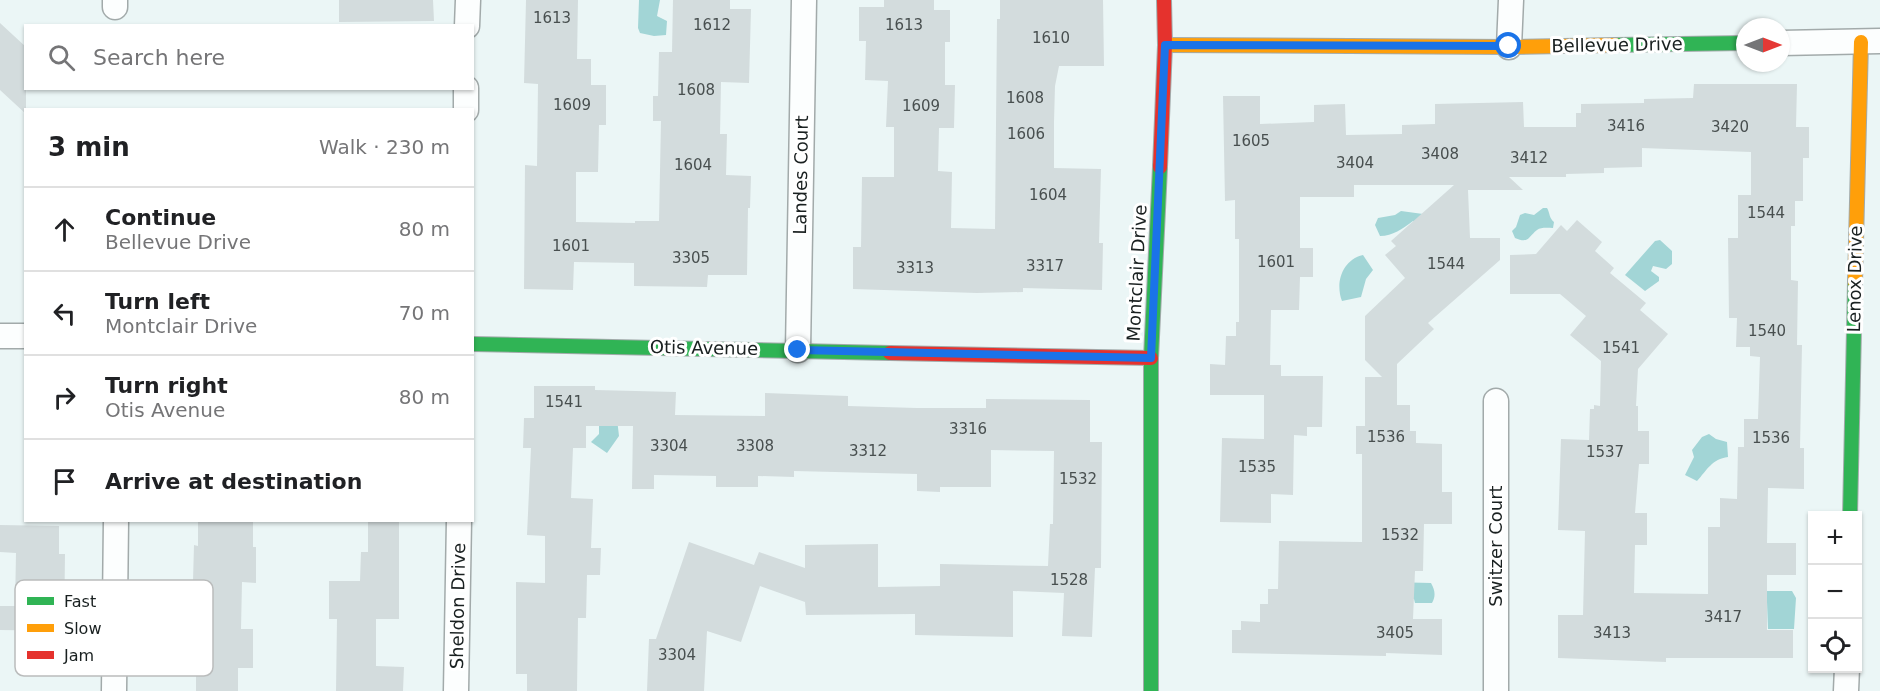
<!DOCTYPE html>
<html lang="en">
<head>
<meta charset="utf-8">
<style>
	body { margin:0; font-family:"DejaVu Sans",sans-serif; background:#f2f2f2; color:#202124 }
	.controls { position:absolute; right:18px; bottom:18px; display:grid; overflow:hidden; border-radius:0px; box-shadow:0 2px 4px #0004 }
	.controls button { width:54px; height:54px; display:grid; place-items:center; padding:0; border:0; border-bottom:2px solid #e0e0e0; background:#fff; color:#202124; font:30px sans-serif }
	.compass { position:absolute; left:1736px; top:18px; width:54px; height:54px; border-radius:50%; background:#fff; box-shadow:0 2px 4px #0004; rotate:90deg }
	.stop { position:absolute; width:18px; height:18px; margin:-14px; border:4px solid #1a73e8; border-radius:50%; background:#fff }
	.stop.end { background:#1a73e8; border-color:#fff; box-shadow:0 2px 6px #0008 }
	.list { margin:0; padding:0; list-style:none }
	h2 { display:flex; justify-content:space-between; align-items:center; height:78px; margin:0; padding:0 24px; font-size:26px }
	h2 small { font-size:20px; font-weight:400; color:#757577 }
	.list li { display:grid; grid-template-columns:39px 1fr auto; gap:18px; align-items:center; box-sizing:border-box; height:84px; padding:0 24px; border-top:2px solid #e0e0e0 }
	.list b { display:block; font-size:22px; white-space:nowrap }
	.list p { margin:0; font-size:20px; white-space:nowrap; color:#757577 }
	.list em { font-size:20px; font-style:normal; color:#757577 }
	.icon { flex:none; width:33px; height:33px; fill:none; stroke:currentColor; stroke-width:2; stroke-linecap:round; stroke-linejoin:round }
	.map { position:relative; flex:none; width:1880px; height:691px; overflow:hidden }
	.search { position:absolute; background:#fff; box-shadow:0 2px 4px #0004; left:24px; top:24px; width:450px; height:66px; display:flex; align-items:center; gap:15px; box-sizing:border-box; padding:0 21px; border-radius:0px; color:#757577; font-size:22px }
	.panel { position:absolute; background:#fff; box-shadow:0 2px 4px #0004; left:24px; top:108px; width:450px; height:414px; border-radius:0px }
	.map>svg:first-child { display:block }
	.water { fill:#a2d5d6 }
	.building { fill:#d3dcdd }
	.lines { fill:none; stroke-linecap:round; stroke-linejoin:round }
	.street-casing { stroke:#a2aaaa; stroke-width:27 }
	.fast-casing { stroke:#a2aaaa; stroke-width:16 }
	.slow-casing { stroke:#a2aaaa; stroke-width:16 }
	.jam-casing { stroke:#a2aaaa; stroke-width:16 }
	.street { stroke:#fcfefe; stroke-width:24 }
	.fast { stroke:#30b455; stroke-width:14 }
	.slow { stroke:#ff9f0a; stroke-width:14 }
	.jam { stroke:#e5322d; stroke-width:14 }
	.route { stroke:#1a73e8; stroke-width:8 }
	.labels { text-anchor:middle; stroke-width:6; stroke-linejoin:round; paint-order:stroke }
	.number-label { font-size:15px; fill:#484f4f }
	.street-label { font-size:18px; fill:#192020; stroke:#fff }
	.key { fill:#fff; stroke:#babcbc; stroke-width:1.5 }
	.key-label { font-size:16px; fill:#192020 }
</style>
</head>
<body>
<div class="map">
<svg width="1880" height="691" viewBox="0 0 1880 691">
	<rect width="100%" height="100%" fill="#ebf6f6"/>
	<path class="water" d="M639,0H660L657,16L667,21L666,35L654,36L640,33L638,28Z
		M1543,208H1547C1550,213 1549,218 1554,222L1553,228C1548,228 1541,227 1537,230C1528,237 1529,244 1515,238L1512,231L1516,227L1520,215L1525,213L1534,215Z
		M1401,211L1423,214L1421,228L1413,221C1402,229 1393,236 1380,236L1375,225L1378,218L1395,215Z
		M1660,240L1672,251V264L1666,269L1653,266L1651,271L1659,277V281L1645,291L1625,275L1655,241Z
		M1363,255L1373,270L1366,279L1361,297L1342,301C1335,283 1342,260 1363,255Z
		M616,410L619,436L607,453L591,442L599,434V413Z
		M1709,434L1716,439L1727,442L1728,457C1712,459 1707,470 1697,481L1685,475L1694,457L1692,450L1702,437Z
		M1391,582L1431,583C1435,590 1436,596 1432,603H1415L1414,599L1387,598Z
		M1753,591H1792L1796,598L1794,629H1768L1767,602H1753Z"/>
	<path class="building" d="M339,0H433L434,21L339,22Z
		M526,0H578L577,59H591V85H606V125H599L598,172H576V222L635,223V221H659L661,121H653V96H658L659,52H672L673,0H730V9H751L749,83L721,82L720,134H727L726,175L751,176L750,208H748L747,275H708L707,287L634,286V263L574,262L573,290L524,289L525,165L537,166L538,84L524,83Z
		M884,0H934V10H950V42H945V85H955L954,128H939L938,171L952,172L951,228L995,229L997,19H1000V0H1103L1104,66H1059L1055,86L1054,122V168L1101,169L1099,243H1103L1102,290L1023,288V292L977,293L853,289V247H861L862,177H894V127H886L888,81L865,80L866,41H859V7H884Z
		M0,23L26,47V114L0,90Z
		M1694,84H1797L1796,127H1809V158H1803V201H1795V226H1791V280L1798,281L1797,345H1802L1800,448H1804V489L1768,488L1767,543H1796V575H1767V630H1793V658H1666V662L1558,658V615H1583L1585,531L1558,530L1561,439L1589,440L1590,409H1594V405L1600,406L1601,361L1570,335L1586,316L1560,294H1510V255L1536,254L1561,225L1567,231L1577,220L1602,242L1595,251L1614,268L1610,273L1646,303L1640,310L1668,334L1638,369L1636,406H1638V431H1649V464H1639L1635,513H1647V545H1635L1634,593L1708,594V527H1720V498L1737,499L1738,447H1744V419H1758L1760,357L1750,356V347H1736L1737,318H1729L1728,238H1738V195H1751V152L1642,148V167L1604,168V173L1566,174V177H1509L1523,190H1468L1470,238H1500V260L1428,323L1434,329L1397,364V405H1410V431H1416V443L1442,444V492H1452V524H1424L1423,571H1415L1413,619H1442V655L1386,653V656L1232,653V630H1241V621L1260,622V604H1268V589H1278L1279,541L1362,542V454H1356V426H1365V377H1382L1365,360V316L1405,278L1385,255L1396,246L1391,241L1454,185H1354V197H1300V248H1313V277H1300L1299,310H1271L1270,365H1281V376H1323L1322,427H1307V436L1294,435L1293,495L1271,494V523L1220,522L1222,438L1264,439V395H1210V364L1225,365L1226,336H1236V322H1239V239H1235V200L1225,201L1223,96H1260V124L1314,122V105L1345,104L1346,135L1402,134V125L1435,124V104L1523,102L1524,127H1576V113H1581V104L1644,103V99L1693,98Z
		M534,386H595V390L676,392L675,415L765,416V393L848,396V406L917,408H986V399L1090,400V442H1102L1101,568H1095L1092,637L1062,636L1064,593L1013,591V637L915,635V614L806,615L805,602L760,586L741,642L707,631L704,691H647L649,639H656L689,542L754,565L759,552L805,568V545L878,544V587L940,586V564L1048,566L1050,524H1053L1054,451L991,450V487H940V492L917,491V474L794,471V477L758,476V487H716V476L654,475V489H632L633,426H586V448H573L571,498L593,499L591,548H601L600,575H587L586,618H578L577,691H527V674H516V582L545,583V536L527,535L531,448H523L524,418H534Z
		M198,520H253V547H256V583L242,582L241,629H253V668H238V691H196V658H173L175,581H193L194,545L198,546Z
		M368,520H399V619H376V666L404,667L403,691H336L337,619H329V581H360L361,552H368Z
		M0,525L59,526V554H65L64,631L0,630V606H15L16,553L0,552Z"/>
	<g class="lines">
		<g class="street-casing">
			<path id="street" d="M115,7V0
				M467,26L468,0
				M1781,43L1880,41
				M1509,47L1511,0
				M466,110V88
				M0,336H26
				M798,350L804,0
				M1496,401V691
				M114,691L116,520
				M456,691L459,520
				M1846,691L1847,668"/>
		</g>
		<g class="fast-casing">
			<path id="fast" d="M1615,45L1745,43
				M472,344L890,353
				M1850,516L1855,282
				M1151,691V358L1160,167"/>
		</g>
		<g class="slow-casing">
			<path id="slow" d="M1165,45L1509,47L1615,45
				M1855,282L1861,42"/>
		</g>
		<g class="jam-casing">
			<path id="jam" d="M1160,167L1165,45L1164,0
				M890,353L1151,358"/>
		</g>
		<use href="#street" class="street"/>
		<use href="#fast" class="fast"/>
		<use href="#slow" class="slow"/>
		<use href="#jam" class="jam"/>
	</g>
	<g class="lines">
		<path class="route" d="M798,350L1151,358L1165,45L1509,46"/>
	</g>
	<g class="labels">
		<g class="number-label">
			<text x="552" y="23">1613</text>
			<text x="712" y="30">1612</text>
			<text x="904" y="30">1613</text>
			<text x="1051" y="43">1610</text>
			<text x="696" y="95">1608</text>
			<text x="1025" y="103">1608</text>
			<text x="572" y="110">1609</text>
			<text x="921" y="111">1609</text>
			<text x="1626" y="131">3416</text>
			<text x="1730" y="132">3420</text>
			<text x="1026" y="139">1606</text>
			<text x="1251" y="146">1605</text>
			<text x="1440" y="159">3408</text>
			<text x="1529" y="163">3412</text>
			<text x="1355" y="168">3404</text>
			<text x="693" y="170">1604</text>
			<text x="1048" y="200">1604</text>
			<text x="1766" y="218">1544</text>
			<text x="571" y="251">1601</text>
			<text x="691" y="263">3305</text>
			<text x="1276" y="267">1601</text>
			<text x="1446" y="269">1544</text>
			<text x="1045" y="271">3317</text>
			<text x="915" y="273">3313</text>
			<text x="1767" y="336">1540</text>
			<text x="1621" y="353">1541</text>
			<text x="564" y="407">1541</text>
			<text x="968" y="434">3316</text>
			<text x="1386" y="442">1536</text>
			<text x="1771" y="443">1536</text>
			<text x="669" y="451">3304</text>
			<text x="755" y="451">3308</text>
			<text x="868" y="456">3312</text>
			<text x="1605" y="457">1537</text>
			<text x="1257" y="472">1535</text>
			<text x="1078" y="484">1532</text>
			<text x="1400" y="540">1532</text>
			<text x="1069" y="585">1528</text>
			<text x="1723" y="622">3417</text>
			<text x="1395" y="638">3405</text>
			<text x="1612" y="638">3413</text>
			<text x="677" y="660">3304</text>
		</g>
		<g class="street-label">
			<text transform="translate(1617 45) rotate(-1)" y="6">Bellevue Drive</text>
			<text transform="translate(801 175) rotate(-89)" y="6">Landes Court</text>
			<text transform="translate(1137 273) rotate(-87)" y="6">Montclair Drive</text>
			<text transform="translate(1855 279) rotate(-89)" y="6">Lenox Drive</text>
			<text transform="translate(704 348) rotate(1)" y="6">Otis Avenue</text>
			<text transform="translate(1496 546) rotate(-90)" y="6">Switzer Court</text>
			<text transform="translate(458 606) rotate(-89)" y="6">Sheldon Drive</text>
		</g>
	</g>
	<rect x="15" y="580" width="198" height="96" rx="9" class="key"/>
	<rect x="27" y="597" width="27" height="8" fill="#30b455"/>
	<rect x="27" y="624" width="27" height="8" fill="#ff9f0a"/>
	<rect x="27" y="651" width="27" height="8" fill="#e5322d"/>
	<g class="key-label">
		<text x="64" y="607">Fast</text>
		<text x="64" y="634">Slow</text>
		<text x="64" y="661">Jam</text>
	</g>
</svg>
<div class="controls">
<button>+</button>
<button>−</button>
<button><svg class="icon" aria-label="locate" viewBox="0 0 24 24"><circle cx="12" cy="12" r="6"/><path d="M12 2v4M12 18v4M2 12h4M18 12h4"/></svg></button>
</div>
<svg class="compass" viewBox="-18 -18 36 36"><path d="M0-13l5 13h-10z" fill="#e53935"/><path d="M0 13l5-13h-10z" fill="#757577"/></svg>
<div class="stop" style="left:1509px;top:46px"></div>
<div class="stop end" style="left:798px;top:350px"></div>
<div class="search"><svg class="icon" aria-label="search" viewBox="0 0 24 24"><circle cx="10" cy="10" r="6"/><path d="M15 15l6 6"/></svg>Search here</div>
<section class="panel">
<h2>3 min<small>Walk · 230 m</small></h2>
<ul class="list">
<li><svg class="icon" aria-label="ahead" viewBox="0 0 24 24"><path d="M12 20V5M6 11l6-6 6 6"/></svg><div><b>Continue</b><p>Bellevue Drive</p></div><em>80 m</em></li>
<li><svg class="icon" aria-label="left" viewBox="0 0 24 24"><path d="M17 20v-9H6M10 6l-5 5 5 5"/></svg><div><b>Turn left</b><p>Montclair Drive</p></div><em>70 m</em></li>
<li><svg class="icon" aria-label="right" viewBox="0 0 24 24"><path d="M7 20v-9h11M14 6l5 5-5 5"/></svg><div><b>Turn right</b><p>Otis Avenue</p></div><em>80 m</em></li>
<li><svg class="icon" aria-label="arrive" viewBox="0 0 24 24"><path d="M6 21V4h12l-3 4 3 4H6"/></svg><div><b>Arrive at destination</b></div></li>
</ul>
</section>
</div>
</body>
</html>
